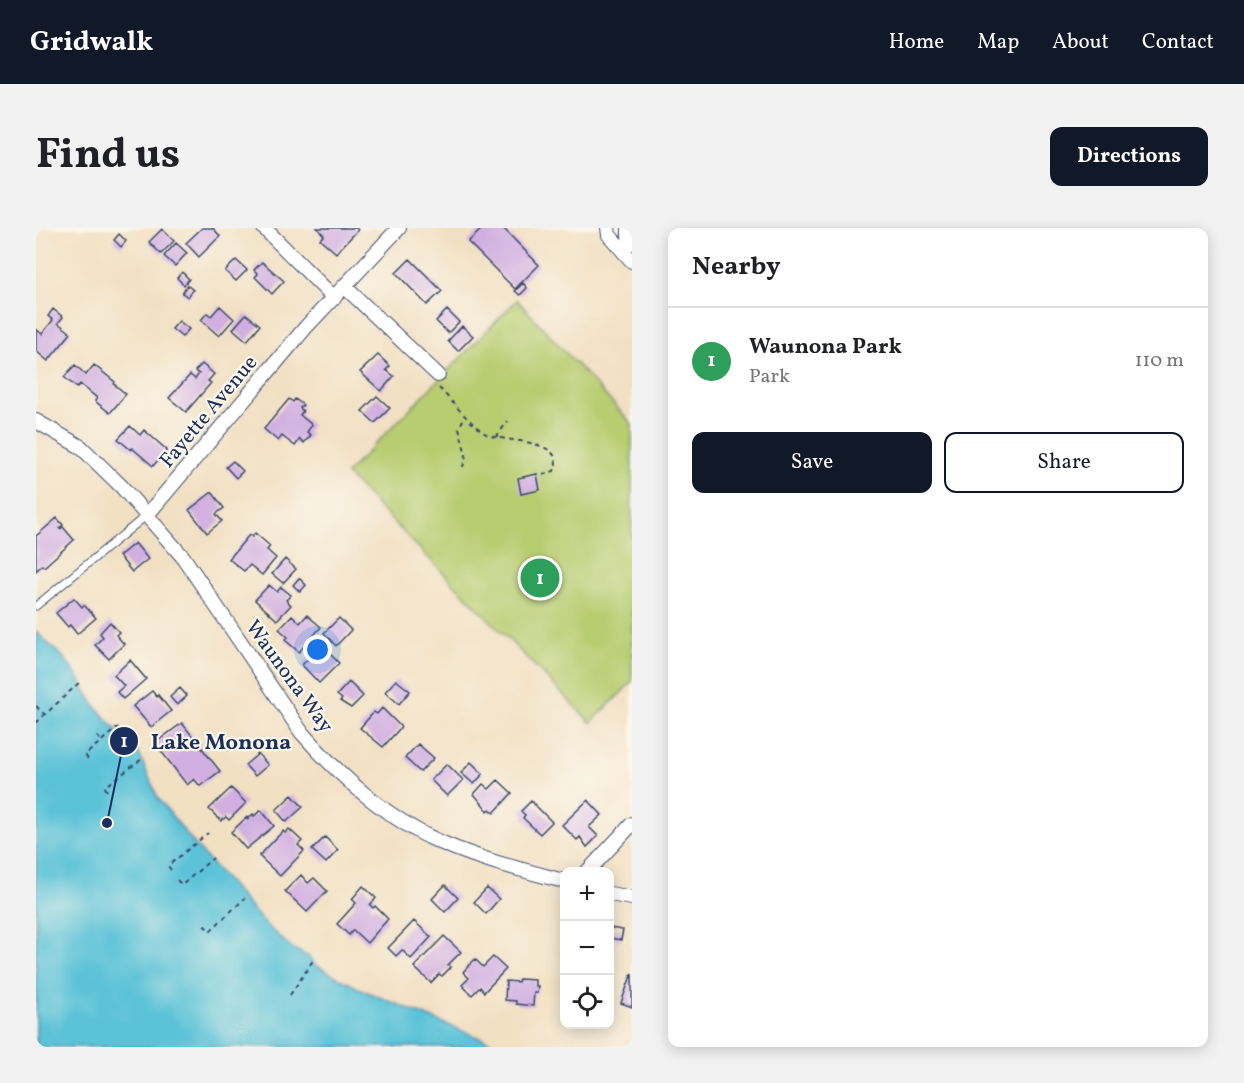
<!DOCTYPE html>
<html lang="en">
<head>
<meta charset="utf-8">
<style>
	body { margin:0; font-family:Vollkorn,serif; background:#f2f2f2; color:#202124 }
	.controls { position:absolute; right:18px; bottom:18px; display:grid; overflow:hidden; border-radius:12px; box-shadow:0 3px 15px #0003 }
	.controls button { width:54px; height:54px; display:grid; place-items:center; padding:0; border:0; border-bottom:2px solid #e0e0e0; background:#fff; color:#202124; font:30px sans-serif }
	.you { position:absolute; left:282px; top:422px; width:21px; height:21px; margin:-15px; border:4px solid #fff; border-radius:50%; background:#1a73e8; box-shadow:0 0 0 9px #1a73e833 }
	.badge { display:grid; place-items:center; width:39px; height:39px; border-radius:50%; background:#111827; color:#fff; font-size:20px; font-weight:700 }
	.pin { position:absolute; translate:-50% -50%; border:3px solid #fff; box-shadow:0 2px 6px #0006 }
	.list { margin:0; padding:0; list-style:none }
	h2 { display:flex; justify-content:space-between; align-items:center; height:78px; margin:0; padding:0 24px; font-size:26px }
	h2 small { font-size:20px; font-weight:400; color:#757577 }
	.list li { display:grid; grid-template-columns:39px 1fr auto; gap:18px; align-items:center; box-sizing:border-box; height:108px; padding:0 24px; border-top:2px solid #e0e0e0 }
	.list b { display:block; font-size:22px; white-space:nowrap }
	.list p { margin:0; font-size:20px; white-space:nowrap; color:#757577 }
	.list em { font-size:20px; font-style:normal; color:#757577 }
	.actions { display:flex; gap:12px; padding:18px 24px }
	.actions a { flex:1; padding:14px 0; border:2px solid #111827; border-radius:12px; text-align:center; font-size:21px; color:#111827 }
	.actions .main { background:#111827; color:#fff }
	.icon { flex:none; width:33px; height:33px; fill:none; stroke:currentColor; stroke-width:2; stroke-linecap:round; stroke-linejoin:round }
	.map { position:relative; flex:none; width:596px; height:819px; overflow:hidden; border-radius:12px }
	header { display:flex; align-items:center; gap:36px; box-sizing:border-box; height:84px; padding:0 30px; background:#111827; color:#fff }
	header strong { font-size:28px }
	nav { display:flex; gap:33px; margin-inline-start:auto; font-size:21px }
	.intro { display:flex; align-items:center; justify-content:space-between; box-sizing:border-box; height:144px; padding:0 36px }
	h1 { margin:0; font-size:42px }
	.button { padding:15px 27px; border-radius:12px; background:#111827; color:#fff; font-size:21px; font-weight:700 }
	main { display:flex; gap:36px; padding:0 36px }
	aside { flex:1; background:#fff; border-radius:12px; box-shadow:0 3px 15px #0003 }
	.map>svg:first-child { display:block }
	.green { fill:#b8cc70; stroke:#6a7e67; stroke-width:1.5 }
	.water { fill:#5bc2d8; stroke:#3b789b; stroke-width:1.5 }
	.building { fill:#d1afe1 }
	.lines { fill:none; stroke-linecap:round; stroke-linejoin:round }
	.service-casing { stroke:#3b4a6d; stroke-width:9 }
	.minor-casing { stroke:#3b4a6d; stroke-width:16 }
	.path { stroke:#3b4a6d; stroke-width:2; stroke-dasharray:4.5 4.5; stroke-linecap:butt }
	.service { stroke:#fff; stroke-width:7 }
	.minor { stroke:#fff; stroke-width:14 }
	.labels { text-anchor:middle; stroke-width:4.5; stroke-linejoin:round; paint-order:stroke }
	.street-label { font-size:21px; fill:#1b2f5e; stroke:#fbf7ec }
	.leader { fill:none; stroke:#1b2f5e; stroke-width:2 }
	.callout-dot { fill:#1b2f5e; stroke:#fbf7ec; stroke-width:2 }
	.mark-label { font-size:18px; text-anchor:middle; font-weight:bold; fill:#fff }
	.callout-label { font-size:22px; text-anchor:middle; font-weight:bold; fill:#1b2f5e; stroke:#fbf7ec; stroke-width:4.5; stroke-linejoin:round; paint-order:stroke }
</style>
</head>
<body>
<header>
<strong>Gridwalk</strong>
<nav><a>Home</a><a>Map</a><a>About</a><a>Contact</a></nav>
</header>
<div class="intro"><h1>Find us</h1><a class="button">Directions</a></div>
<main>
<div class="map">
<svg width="596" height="819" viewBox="0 0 596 819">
	<rect width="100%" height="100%" fill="#fbf7ec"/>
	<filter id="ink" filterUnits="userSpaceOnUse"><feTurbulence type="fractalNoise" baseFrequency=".0167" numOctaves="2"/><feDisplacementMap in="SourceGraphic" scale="12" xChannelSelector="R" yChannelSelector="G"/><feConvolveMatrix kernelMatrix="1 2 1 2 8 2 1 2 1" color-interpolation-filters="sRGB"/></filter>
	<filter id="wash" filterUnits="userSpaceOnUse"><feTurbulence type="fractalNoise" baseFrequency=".008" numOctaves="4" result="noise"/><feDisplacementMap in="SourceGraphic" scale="24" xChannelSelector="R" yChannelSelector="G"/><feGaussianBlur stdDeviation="1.35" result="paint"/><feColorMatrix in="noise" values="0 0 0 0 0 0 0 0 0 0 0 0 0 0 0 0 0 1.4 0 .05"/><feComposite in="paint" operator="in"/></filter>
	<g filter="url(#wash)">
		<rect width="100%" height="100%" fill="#f2e0c3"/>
		<path class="green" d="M481,72L596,196V454L555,495L310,246Z"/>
		<path class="water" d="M0,404L29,431L41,448L59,478L103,526L122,570L161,619L230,697L256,720L273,729L279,737L324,761L466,819H0Z"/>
		<g id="blocks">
			<path class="building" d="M166,0H177L184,8L163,29L150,15Z
				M281,0H320L322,2L300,25L284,11L288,7Z
				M447,0H467L503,37L479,61L432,14Z
				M126,1L138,13L125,26L113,14Z
				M83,6L90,13L85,19L78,12Z
				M140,15L151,25L139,38L128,28Z
				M374,31L406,63L391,77L360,45Z
				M200,32L211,42L200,53L189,43Z
				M226,34L248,53L236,66L219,49L222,46L218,42Z
				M146,44L153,51L148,57L141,50Z
				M487,55L491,60L484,67L479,63Z
				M151,57L157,62L152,69L146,65Z
				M184,78L198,91L183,108L165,92L171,85L175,88Z
				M17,81L27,89L22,95L35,105L12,133L0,123V101L6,106L17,92L12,88Z
				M411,82L423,94L412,105L400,93Z
				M210,86L224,97L211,113L197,101Z
				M143,93L153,101L146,109L136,101Z
				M426,98L437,108L422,123L412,113Z
				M342,127L354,138L350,142L358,148L345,163L324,144Z
				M166,136L178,146L172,153L175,155L150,184L133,170L154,147L159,151L163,146L159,143Z
				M39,137L50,147L58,137L79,154L78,156L90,166L74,185L59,173L61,170L44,156L41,160L28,149Z
				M341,168L354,180L339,195L326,183Z
				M253,171L257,174L259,171L267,177L264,180L267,183L264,187L276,197L271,204L275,207L268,215L264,211L259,218L246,208L242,213L228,201Z
				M94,198L104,207L108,202L131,222L117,238L96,220L95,222L82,211Z
				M197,233L207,243L200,250L190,239Z
				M501,246L504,262L485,266L482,250Z
				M176,264L188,280L180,286L186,293L171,305L153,282Z
				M21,290L27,297L23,300L24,301L27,299L38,312L8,339L6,337L0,343V308Z
				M219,305L234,318L231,322L240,330L226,347L214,337L208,343L193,331L213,307L216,309Z
				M99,315L112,331L96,344L83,328Z
				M249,331L260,341L247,355L236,346Z
				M263,350L270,357L264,364L257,357Z
				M233,357L241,364L245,359L255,367L250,372L255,377L241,392L219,372Z
				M38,370L46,379L48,377L60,390L41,406L34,397L32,399L20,385Z
				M256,387L264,395L271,387L285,399L263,424L249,412L252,409L243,401Z
				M303,390L315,402L300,418L288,405Z
				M74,394L83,404L80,407L88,416L73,431L59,417L67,409L64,405Z
				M292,424L303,435L283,455L266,437L278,425L285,431Z
				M94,432L110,451L87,471L81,464L88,458L78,447Z
				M360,452L374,463L363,476L349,464Z
				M313,454L327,468L315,480L304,473L306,471L301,467Z
				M144,460L151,468L141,477L134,469Z
				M116,463L121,469L122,467L135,483L115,499L97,478Z
				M346,480L365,499L347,519L324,500L338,484L341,486Z
				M146,495L184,543L164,558L158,551L151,557L119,515Z
				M382,516L398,530L384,544L369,530Z
				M222,526L232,537L219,548L209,537Z
				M435,534L447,546L438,556L425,545Z
				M411,536L427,552L411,568L395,552Z
				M462,552L476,565L458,585L454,581L452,583L438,566L447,556L453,561Z
				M195,560L210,575L193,592L190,589L185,593L173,581Z
				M256,567L267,579L250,594L240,582Z
				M552,572L566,587L553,599L562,608L551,619L544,609L541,612L526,597Z
				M495,573L516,594L504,606L487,590L489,587L485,583Z
				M225,582L238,598L210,621L195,604L211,589L212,591L217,586L218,588Z
				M253,601L266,613L262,617L268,623L244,648L223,628L247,603L249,605Z
				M289,609L302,622L290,635L276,622Z
				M265,647L272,655L278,650L291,663L271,684L249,663Z
				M409,657L422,670L409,684L396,671Z
				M327,658L340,670L334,677L337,680L339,678L352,691L331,715L317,702L313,707L301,696L320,675L316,671Z
				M451,660L463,671L450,686L438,674Z
				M378,693L395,709L375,731L366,722L360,728L352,720Z
				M574,700L587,702L585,712L574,710Z
				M408,708L425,724L412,737L415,739L406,748L403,746L395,755L378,739Z
				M457,729L470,741L448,764L444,759L436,767L426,757L433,750L427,744L439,731L447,739Z
				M596,745V779L585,775Z
				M483,751L499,752V758H502L501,765H498L497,778L480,776V773L469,772L470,753L482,754Z"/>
		</g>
	</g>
	<g filter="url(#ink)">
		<use href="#blocks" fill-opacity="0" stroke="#3b4a6d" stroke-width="1.5"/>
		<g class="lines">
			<g class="service-casing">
				<path id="service" d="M0,378L111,287"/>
			</g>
			<g class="minor-casing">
				<path id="minor" d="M228,0L298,70
					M572,0L573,7L596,33
					M593,0V9L596,15
					M309,59L402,147
					M0,193L45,219L85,258L147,329L266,505C301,545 342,582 389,607C433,629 482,641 528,653
					M111,287L270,99L363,0
					M551,644L596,596
					M574,666L596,670"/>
			</g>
			<path class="path" d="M403,160C418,175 432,194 450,206C465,215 532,209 518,243L506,247
				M460,209L472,193
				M427,239L430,227L423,200L429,188
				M0,478L9,487
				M0,495L46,452
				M61,508L65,513
				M52,531L49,527L82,499
				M71,563L69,559L107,530
				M135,642L132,638L172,605
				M141,652L146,657L177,630
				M168,697L174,703L209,670
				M254,767L278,731"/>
			<use href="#service" class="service"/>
			<use href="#minor" class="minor"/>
		</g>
	</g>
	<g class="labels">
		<g class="street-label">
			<text transform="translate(172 183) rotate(-50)" y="7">Fayette Avenue</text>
			<text transform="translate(254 448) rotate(54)" y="7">Waunona Way</text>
		</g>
	</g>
	<path class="leader" d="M71 595L88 513"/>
	<g class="callout-dot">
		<circle cx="71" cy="595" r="6"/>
		<circle cx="88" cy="513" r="15"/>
	</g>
	<g class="mark-label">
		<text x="88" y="519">1</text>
	</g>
	<g class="callout-label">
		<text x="185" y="521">Lake Monona</text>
	</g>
</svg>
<div class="controls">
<button>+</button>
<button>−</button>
<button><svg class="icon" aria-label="locate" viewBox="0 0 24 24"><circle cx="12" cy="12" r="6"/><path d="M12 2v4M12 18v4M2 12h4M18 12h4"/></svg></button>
</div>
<div class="you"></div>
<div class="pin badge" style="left:504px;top:350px;background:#2e9e5b">1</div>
</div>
<aside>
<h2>Nearby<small></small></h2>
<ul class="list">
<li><span class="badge" style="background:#2e9e5b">1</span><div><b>Waunona Park</b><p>Park</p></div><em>110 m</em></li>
</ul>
<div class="actions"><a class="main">Save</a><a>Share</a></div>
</aside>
</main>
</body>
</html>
